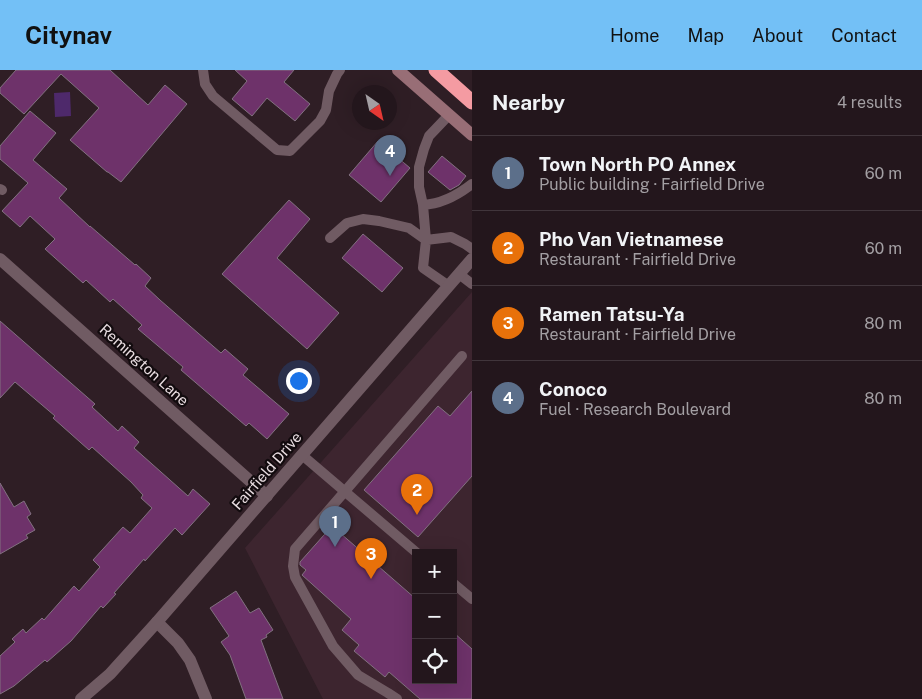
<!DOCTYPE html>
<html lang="en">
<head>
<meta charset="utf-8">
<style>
	body { margin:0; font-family:"Public Sans",sans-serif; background:#2b1f25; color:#f1f3f6 }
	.controls { position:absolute; right:15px; bottom:15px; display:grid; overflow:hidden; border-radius:0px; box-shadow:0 5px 20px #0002 }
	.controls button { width:45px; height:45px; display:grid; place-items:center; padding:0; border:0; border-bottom:1px solid #40353b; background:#23161c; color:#f1f3f6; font:25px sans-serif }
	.compass { position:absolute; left:352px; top:15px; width:45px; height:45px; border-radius:50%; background:#23161c; box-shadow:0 5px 20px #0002; rotate:146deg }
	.you { position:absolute; left:298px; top:310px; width:18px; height:18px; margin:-12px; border:4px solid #fff; border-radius:50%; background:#1a73e8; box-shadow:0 0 0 8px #1a73e833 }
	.badge { display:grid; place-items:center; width:32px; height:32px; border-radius:50%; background:#73c0f6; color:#fff; font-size:16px; font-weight:700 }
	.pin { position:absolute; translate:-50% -41px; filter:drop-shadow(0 1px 2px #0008) }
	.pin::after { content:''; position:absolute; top:26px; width:18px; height:15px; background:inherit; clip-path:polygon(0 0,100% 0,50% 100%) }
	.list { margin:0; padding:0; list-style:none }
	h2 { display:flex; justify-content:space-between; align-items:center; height:65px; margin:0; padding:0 20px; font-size:21px }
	h2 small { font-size:16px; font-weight:400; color:#a39fa3 }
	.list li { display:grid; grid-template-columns:32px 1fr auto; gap:15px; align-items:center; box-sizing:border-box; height:75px; padding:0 20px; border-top:1px solid #40353b }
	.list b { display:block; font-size:19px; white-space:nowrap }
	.list p { margin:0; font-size:16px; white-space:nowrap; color:#a39fa3 }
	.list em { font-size:16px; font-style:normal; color:#a39fa3 }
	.icon { flex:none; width:28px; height:28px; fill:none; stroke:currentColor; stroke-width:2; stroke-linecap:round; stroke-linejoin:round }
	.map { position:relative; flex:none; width:472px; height:629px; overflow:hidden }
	header { display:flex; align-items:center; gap:30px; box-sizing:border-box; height:70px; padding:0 25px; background:#73c0f6; color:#111 }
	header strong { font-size:24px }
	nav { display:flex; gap:28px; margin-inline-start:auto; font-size:18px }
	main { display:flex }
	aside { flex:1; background:#23161c }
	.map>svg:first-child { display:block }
	.built { fill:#3d252f; fill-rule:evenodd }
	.water { fill:#4e296b }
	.building { fill:#6e326a; stroke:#827180 }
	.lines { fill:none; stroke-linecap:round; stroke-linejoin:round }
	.service { stroke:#705b63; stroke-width:10 }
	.minor { stroke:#705b63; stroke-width:12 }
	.tertiary { stroke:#705b63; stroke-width:12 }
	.secondary { stroke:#986e76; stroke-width:12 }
	.motorway { stroke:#f49ba2; stroke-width:15 }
	.labels { text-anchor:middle; stroke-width:4.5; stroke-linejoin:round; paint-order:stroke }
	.street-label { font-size:15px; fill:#e9dde1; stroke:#120b0e }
</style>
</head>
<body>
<header>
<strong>Citynav</strong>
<nav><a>Home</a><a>Map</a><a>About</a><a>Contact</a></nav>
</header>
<main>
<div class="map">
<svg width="472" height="629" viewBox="0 0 472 629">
	<rect width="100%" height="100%" fill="#2f1e25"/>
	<path class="built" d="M472,222V629H323L245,478ZM416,483H453V610H416Z"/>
	<path class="water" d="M70,22L71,46L55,47L54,23Z"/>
	<path class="building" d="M16,0H110L148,35L165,15L187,34L121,112L108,102H107L70,70L99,38L61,4L24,44L0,23V18Z
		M235,0H294L284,12L310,34L295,51L267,28L252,46L232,29L247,11Z
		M30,41L56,63L33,90L67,119L59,128L90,157V156L135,195L136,194L151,208L145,216L160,230L221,283L225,279L248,299L243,305L289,344L267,369L249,353L246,356L181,300L183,297L138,259L142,255L113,229L110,232L86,210L83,213L45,179L55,169L30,146L20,157L2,141L28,113L0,89V76Z
		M378,71L410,98L381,132L349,105Z
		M442,86L466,106L459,115L450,120L428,102Z
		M289,130L310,149L277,188L339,243L307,279L222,204Z
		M363,164L403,198L382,222L342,188Z
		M0,251L95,334L92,337L118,361L122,356L139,372L134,378L188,426L193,419L210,434L182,465L175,458L145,491L144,489L114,523L116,524L103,538L101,536L71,571L47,592L45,590L14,616L0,624V586L15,572L12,569L23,559L26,563L42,548L44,550L74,516L79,521L100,497L93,490L123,457L130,463L152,438L141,428L143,425L131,412L92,377L89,380L53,348L55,346L15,312L0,328Z
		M472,321V406L418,467L364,420L438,336L450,346Z
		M0,413L14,437L24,431L31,444L27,447L35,460L26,465L28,468L0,484Z
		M332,456L416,529V610H453V562L472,579V629H420L389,602L385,607L354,581L359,575L342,560L351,549L302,505L306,500L300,495V492Z
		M236,521L250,543L259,538L273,560L266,565L267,567L261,570L283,629H246L230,585L221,572L229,566L210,538Z"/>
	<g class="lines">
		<path class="service" d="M203,0L205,14L213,26L277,80L290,81L320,51L326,40L329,21L337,4L340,0
			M0,119L2,120
			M423,135C442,134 458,125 472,114
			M330,168L347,153L363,149L379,151L409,158L426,170L451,167L465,174L472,179
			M459,204L472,214
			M449,216L423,198L426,170L423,135L419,117V97L424,79L429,66L449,45
			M302,385L417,483
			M453,513L472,529
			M397,629L388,623L358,605L333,576L295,507L293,496L295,479L462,286"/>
		<path class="minor" d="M0,189L267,426
			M157,552L178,573L190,590L206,629"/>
		<path class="tertiary" d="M81,629L110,604L157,552L472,189"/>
		<path class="secondary" d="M398,0L472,65"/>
		<path class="motorway" d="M436,0L472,32"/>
	</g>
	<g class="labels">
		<g class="street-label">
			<text transform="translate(144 295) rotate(42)" y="5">Remington Lane</text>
			<text transform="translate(267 401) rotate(-49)" y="5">Fairfield Drive</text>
		</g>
	</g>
</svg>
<div class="controls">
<button>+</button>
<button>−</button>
<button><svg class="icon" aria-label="locate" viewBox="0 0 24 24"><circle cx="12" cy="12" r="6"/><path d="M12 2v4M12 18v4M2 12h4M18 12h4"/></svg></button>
</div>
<svg class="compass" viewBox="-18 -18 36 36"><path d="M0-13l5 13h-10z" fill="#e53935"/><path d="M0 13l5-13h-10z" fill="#a39fa3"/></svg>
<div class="you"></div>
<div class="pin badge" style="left:335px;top:477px;background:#5c6f8a">1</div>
<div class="pin badge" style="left:417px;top:445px;background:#e8710a">2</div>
<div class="pin badge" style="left:371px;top:509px;background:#e8710a">3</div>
<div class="pin badge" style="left:390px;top:106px;background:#5c6f8a">4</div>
</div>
<aside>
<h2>Nearby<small>4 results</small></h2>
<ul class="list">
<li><span class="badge" style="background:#5c6f8a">1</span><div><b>Town North PO Annex</b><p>Public building · Fairfield Drive</p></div><em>60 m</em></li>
<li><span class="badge" style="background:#e8710a">2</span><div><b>Pho Van Vietnamese</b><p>Restaurant · Fairfield Drive</p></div><em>60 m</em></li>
<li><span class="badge" style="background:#e8710a">3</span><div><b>Ramen Tatsu-Ya</b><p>Restaurant · Fairfield Drive</p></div><em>80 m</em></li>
<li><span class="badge" style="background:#5c6f8a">4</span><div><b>Conoco</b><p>Fuel · Research Boulevard</p></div><em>80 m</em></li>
</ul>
</aside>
</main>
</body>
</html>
